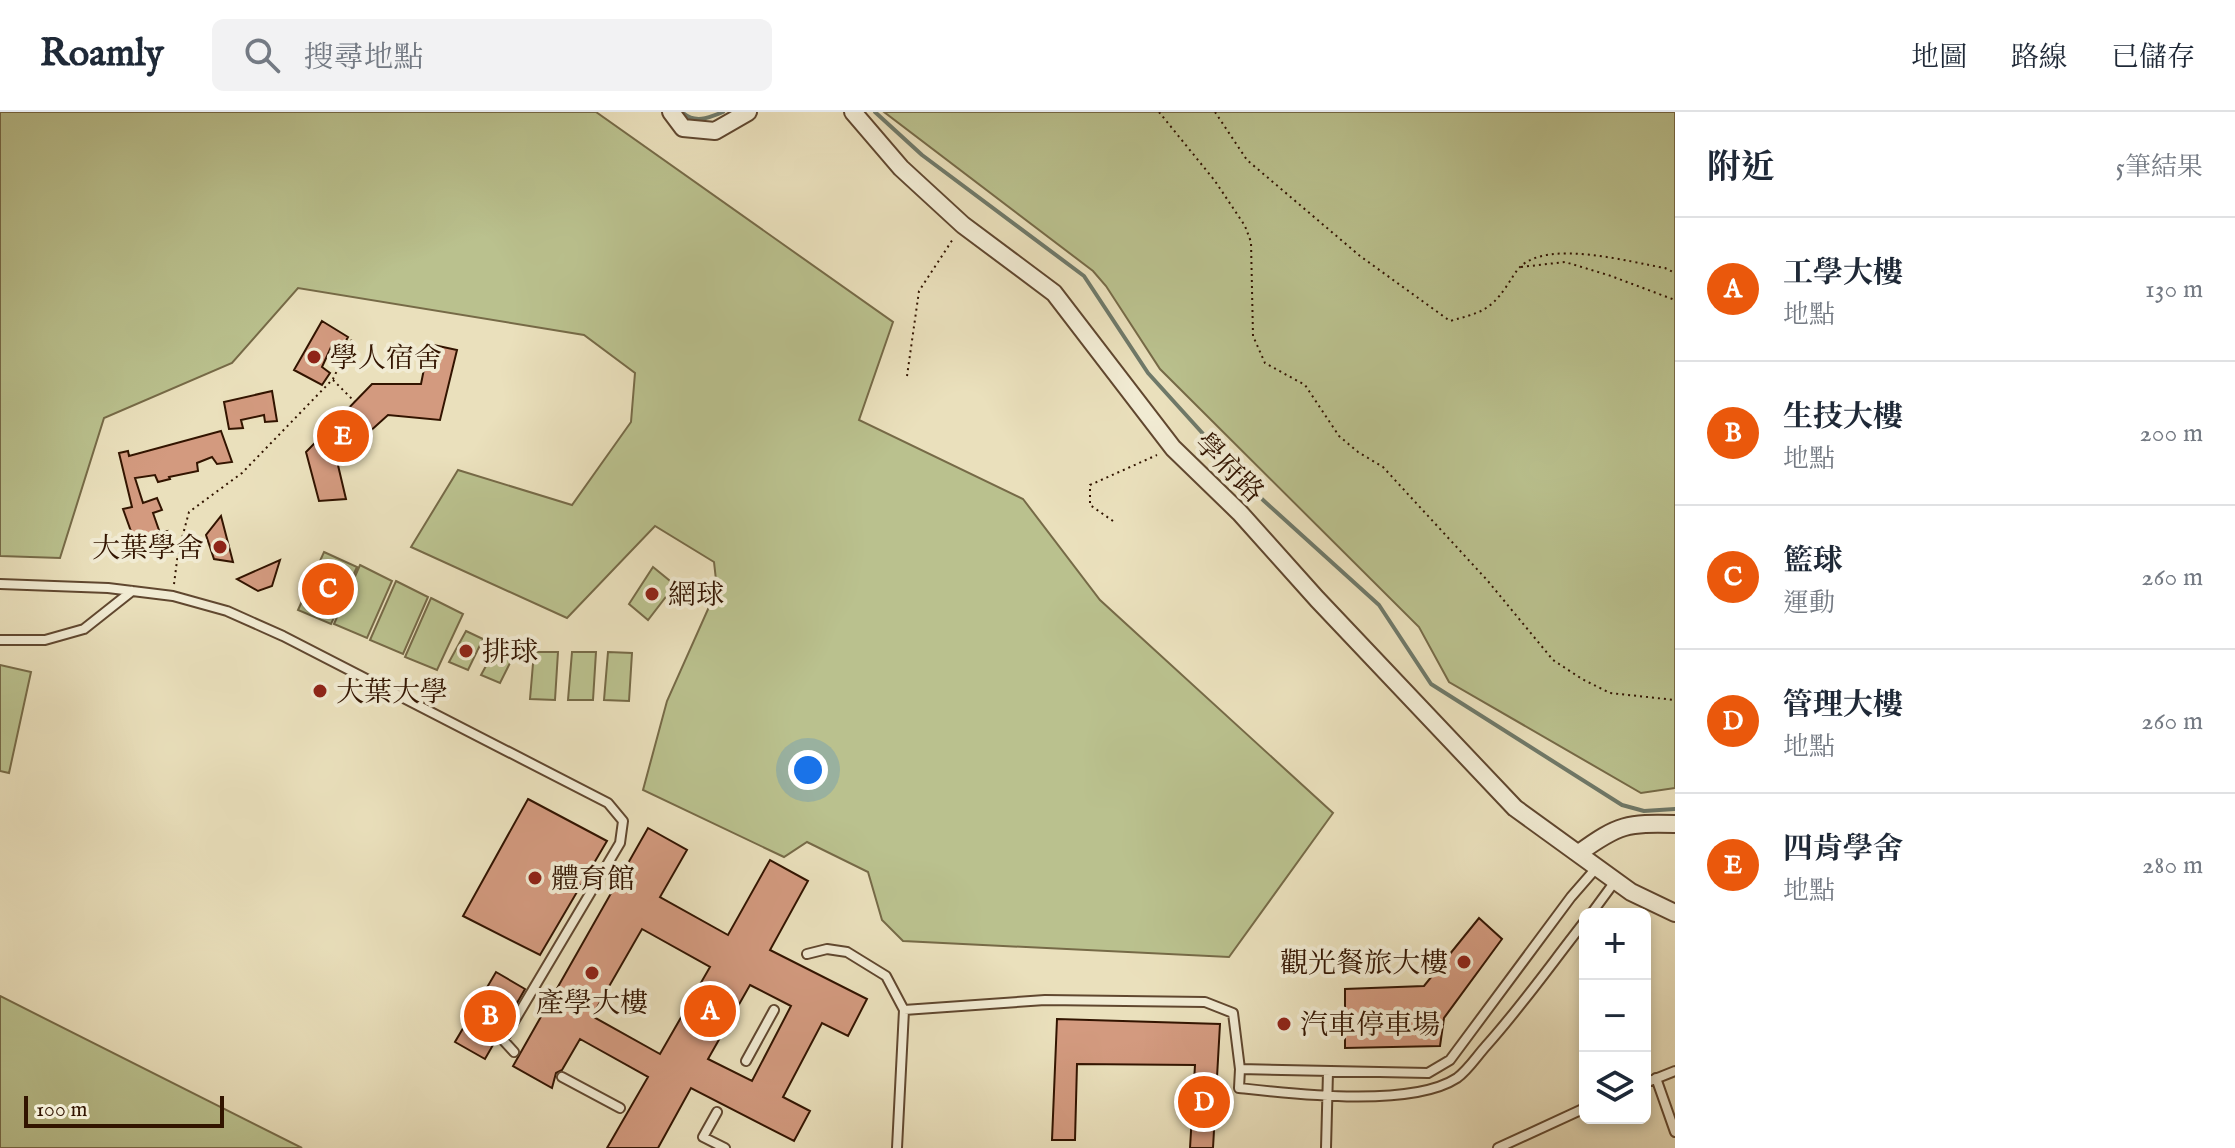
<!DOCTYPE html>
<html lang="zh-TW">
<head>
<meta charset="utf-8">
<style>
	body { margin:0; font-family:"IM FELL English","Noto Serif TC",serif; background:#f2f2f3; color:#1f2937 }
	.controls { position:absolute; right:24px; bottom:24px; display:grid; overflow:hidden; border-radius:12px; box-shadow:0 4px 12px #0003 }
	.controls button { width:72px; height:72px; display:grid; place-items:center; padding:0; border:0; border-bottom:2px solid #e0e1e3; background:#fff; color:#1f2937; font:40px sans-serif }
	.scale { position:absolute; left:24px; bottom:20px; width:200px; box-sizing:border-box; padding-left:8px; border:4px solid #321400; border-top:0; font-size:22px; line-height:28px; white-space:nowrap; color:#321400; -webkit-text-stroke:6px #f1ebd3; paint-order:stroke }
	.you { position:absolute; left:808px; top:658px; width:28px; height:28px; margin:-20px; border:6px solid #fff; border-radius:50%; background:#1a73e8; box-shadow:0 0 0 12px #1a73e833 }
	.badge { display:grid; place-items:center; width:52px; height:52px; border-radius:50%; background:#ea580c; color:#fff; font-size:26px; font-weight:700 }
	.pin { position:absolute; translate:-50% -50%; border:4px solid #fff; box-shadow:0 2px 8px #0006 }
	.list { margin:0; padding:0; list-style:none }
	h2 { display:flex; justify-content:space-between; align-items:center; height:104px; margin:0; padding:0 32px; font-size:34px }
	h2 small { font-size:26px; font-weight:400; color:#747a83 }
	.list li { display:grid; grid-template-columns:52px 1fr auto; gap:24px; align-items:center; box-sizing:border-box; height:144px; padding:0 32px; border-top:2px solid #e0e1e3 }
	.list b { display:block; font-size:30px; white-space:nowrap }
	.list p { margin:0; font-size:26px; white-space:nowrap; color:#747a83 }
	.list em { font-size:26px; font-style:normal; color:#747a83 }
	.icon { flex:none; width:44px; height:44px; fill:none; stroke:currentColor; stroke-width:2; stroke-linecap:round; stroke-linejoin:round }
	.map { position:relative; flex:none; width:1675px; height:1036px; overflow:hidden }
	header { display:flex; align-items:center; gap:48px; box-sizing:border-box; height:112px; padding:0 40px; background:#fff; border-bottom:2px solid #e0e1e3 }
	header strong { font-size:38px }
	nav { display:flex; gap:44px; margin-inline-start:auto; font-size:28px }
	.search { width:560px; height:72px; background:#f2f2f3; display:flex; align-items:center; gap:20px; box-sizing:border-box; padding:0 28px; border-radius:12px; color:#747a83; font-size:30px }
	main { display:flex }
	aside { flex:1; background:#fff }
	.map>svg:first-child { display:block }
	.green { fill:#bac18e; stroke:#766a47; stroke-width:2 }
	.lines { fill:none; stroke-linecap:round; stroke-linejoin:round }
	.stream { stroke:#6f7969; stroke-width:4 }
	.building { fill:#d39a7f; stroke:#321400; stroke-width:2; fill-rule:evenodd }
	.lane-casing { stroke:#60472f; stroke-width:12 }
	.street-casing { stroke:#60472f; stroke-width:20 }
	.path { stroke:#321400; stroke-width:2; stroke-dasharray:2 4; stroke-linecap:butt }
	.lane { stroke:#f1ebd3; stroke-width:8 }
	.street { stroke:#f1ebd3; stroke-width:16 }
	.poi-dot { fill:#8f2418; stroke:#f1ebd3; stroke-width:3 }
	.labels { text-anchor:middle; stroke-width:8; stroke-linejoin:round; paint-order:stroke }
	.poi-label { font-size:28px; fill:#321400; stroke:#f1ebd3; text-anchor:start }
	.street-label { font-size:28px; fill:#321400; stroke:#f1ebd3 }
</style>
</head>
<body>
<header>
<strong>Roamly</strong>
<div class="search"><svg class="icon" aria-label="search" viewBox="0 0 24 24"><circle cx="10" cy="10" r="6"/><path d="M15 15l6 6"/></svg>搜尋地點</div>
<nav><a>地圖</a><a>路線</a><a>已儲存</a></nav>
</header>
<main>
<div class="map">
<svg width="1675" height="1036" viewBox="0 0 1675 1036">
	<rect width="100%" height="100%" fill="#eae0bc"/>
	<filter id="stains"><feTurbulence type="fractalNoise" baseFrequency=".0025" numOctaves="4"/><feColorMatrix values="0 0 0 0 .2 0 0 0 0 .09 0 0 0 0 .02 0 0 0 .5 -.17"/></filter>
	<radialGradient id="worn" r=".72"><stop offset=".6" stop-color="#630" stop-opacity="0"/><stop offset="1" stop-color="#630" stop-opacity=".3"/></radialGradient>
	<path class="green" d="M0,0H596L893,210L859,308L1023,387L1100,488L1333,701L1229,845L903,829L882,808L868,760L807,730L784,745L643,678L667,589L717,477L714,450L655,414L567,506L411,435L458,358L572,393L631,310L635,261L584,223L298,176L232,251L104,306L60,446L0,444Z
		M884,0H1675V676L1641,681L1449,570L1419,515L1160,257L1106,174L1093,159Z
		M324,440L357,455L331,512L298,498Z
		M360,453L392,469L367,526L334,512Z
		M653,455L675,473L648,508L629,492Z
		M396,469L428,485L403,542L370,528Z
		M431,486L463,502L437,558L405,545Z
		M466,519L483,527L468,558L449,550Z
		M498,532L515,541L500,571L481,563Z
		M534,540H558L555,588L530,587Z
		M572,540H596L593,588H568Z
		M608,540L632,541L629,589L604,588Z
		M0,553L31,560L9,661L0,659Z
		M0,884L302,1036H0Z"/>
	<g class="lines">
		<path class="stream" d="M682,0C694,12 709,6 723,0
			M875,0L922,43L1084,164L1148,261L1263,388L1379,493L1431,572L1622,693L1644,699L1675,697"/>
	</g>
	<path class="building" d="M322,209L348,225L342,236L332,233L322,255L330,261L322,273L294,258Z
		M429,232L457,238L440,308L388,303L337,349L346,387L319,389L306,340L372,272H421Z
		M272,279L277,309L265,310L264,303L241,308L243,316L229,317L224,290Z
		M221,319L232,350L217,352L212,345L197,351L198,359L169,365L170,367L158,370L155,363L135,366L143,391L157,386L162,398L153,401L160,421L168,419L172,429L137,436L123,397L132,395L119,341L128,339L129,344Z
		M221,404L233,450L214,447L206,423Z
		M280,448L272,474L258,479L237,467Z
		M528,687L607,729L540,843L463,804Z
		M648,716L687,738L660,785L728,823L770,748L808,769L770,838L867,887L848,924L822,911L783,985L810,999L794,1029L691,976L658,1036H607L648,965L580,927L562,958L556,961L552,976L513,954ZM642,817L710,855L660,942L592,904ZM750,873L791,894L752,969L708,947Z
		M1479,806L1502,827L1444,906L1440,934L1345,936V877L1424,874Z
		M496,860L525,877L485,947L455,930Z
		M1057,907L1220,912L1213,1036H1190L1195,953L1077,952L1075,1028H1052Z"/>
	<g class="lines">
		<g class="lane-casing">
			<path id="lane" d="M0,472L108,476L173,484L227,499L283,524L608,691L623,709L620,731L503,928L514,940
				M0,528H45L84,517L132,479
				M1591,802L1616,768
				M807,842L827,837L847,840L886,864L904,898
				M746,949L774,898
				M1240,957L1428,961L1450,948L1571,785L1598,754
				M562,965L620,996
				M1656,966L1675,1020
				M1645,971L1675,959
				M717,1000L703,1025L725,1036
				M897,1036L904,898L1045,888L1205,890L1233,901L1240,957L1239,976C1294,982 1411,996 1457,966C1468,958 1477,944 1486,934C1521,895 1552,851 1585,809
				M1326,1036L1328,960
				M1498,1036L1585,996"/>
		</g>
		<g class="street-casing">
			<path id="street" d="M671,0L683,16L715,19L748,0
				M853,0L901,56L963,113L1054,181L1173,336L1240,401L1317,487L1515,696L1631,780L1675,801
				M1579,741C1619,712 1627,711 1675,712"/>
		</g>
		<path class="path" d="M1159,0L1215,69L1245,114L1251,130L1253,224L1265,251L1305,273L1339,324L1358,340L1383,355L1487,468L1553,548L1582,567L1610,581L1675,588
			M1215,0L1247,48L1360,144L1450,209C1478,201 1489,200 1506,175C1511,168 1515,160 1520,155C1549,127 1629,150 1665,156L1675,161
			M1521,155L1565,150L1611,164L1675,188
			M907,264L919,179L953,127
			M333,268L355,290
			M1113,409L1090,393V373L1157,343
			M174,472L178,441L189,400L242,361L333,267L352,227"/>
		<use href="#lane" class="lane"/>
		<use href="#street" class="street"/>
	</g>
	<g class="poi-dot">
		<circle cx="314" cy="245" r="8"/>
		<circle cx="220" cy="435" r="8"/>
		<circle cx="652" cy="482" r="8"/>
		<circle cx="466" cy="539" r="8"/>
		<circle cx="320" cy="579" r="8"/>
		<circle cx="535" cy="766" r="8"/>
		<circle cx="1464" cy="850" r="8"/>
		<circle cx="592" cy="861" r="8"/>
		<circle cx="1284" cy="912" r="8"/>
	</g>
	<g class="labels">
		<g class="poi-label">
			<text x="330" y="255">學人宿舍</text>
			<text x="204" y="445" text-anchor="end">大葉學舍</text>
			<text x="668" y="492">網球</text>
			<text x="482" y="549">排球</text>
			<text x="336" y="589">大葉大學</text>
			<text x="551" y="776">體育館</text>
			<text x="1448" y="860" text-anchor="end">觀光餐旅大樓</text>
			<text x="592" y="900" text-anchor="middle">產學大樓</text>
			<text x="1300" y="922">汽車停車場</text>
		</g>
		<g class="street-label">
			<text transform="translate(1230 355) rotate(45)" y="10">學府路</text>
		</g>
	</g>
	<rect width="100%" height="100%" filter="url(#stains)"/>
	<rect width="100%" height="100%" fill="url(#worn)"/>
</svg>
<div class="controls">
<button>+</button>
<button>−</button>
<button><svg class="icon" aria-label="layers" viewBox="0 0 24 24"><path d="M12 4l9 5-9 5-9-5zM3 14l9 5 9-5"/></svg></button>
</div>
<div class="scale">100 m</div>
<div class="you"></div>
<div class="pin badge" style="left:710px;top:899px">A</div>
<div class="pin badge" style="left:490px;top:904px">B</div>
<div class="pin badge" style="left:328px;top:477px">C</div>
<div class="pin badge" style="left:1204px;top:990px">D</div>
<div class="pin badge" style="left:343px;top:324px">E</div>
</div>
<aside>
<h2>附近<small>5筆結果</small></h2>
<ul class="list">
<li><span class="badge">A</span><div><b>工學大樓</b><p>地點</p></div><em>130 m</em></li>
<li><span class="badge">B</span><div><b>生技大樓</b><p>地點</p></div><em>200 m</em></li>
<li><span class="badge">C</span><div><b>籃球</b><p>運動</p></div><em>260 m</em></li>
<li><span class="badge">D</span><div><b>管理大樓</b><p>地點</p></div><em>260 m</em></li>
<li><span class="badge">E</span><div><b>四肯學舍</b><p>地點</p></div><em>280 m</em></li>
</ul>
</aside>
</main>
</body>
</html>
